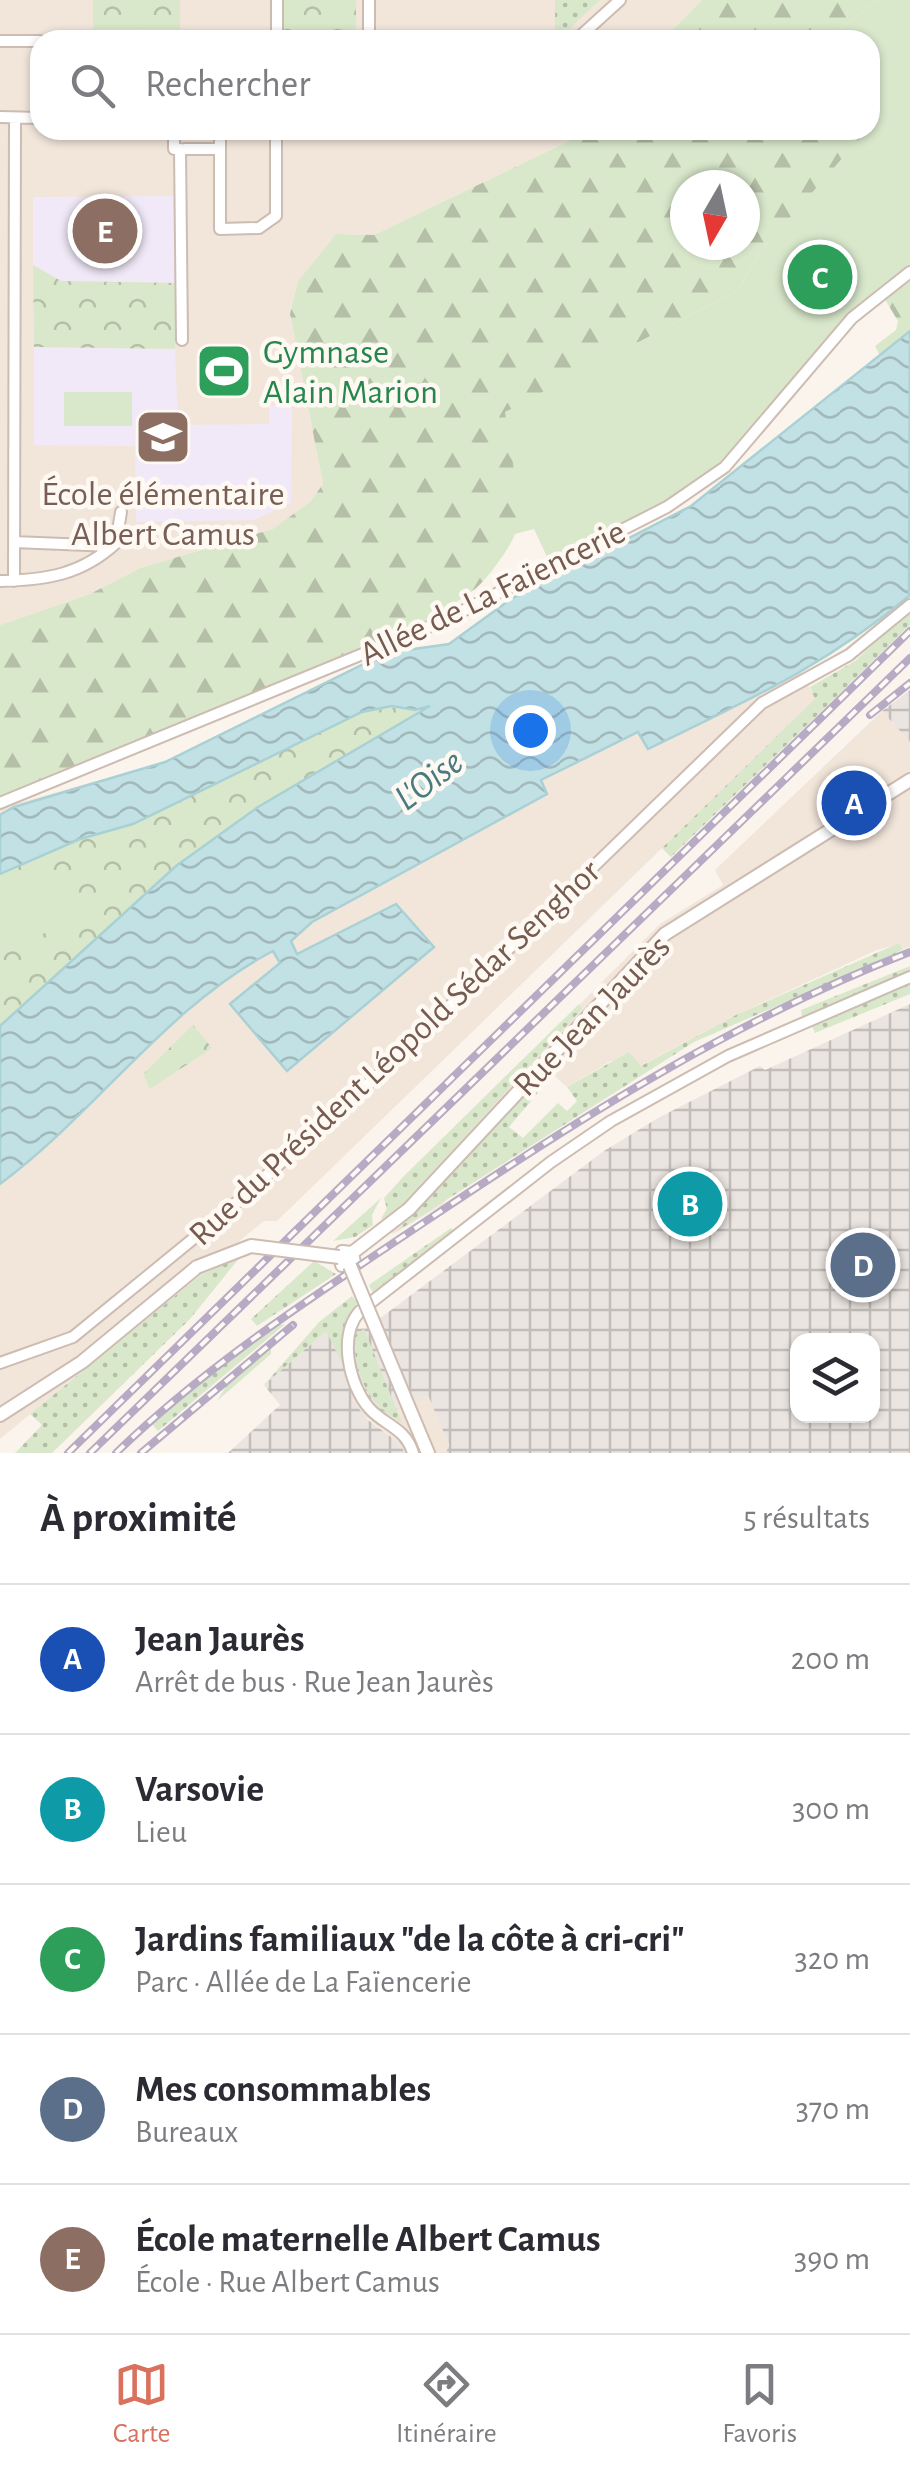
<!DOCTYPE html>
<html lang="fr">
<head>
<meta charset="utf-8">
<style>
	body { margin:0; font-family:"Alegreya Sans",sans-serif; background:#f7f7f7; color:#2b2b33 }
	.controls { position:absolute; right:30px; bottom:30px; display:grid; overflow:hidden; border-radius:20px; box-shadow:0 2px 8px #0004 }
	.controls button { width:90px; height:90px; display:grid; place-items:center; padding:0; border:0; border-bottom:2px solid #e1e1e2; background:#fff; color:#2b2b33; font:50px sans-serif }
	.compass { position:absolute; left:670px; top:170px; width:90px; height:90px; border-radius:50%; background:#fff; box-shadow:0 2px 8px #0004; rotate:189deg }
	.you { position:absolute; left:530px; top:730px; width:35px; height:35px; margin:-25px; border:8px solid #fff; border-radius:50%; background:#1a73e8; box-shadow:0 0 0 15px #1a73e833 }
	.badge { display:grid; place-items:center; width:65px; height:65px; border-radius:50%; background:#d9715d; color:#fff; font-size:32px; font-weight:700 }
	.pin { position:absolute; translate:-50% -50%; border:5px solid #fff; box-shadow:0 2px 10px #0006 }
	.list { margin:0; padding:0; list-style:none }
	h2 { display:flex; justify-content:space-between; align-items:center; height:130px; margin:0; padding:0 40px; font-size:42px }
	h2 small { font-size:32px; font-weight:400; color:#7c7c81 }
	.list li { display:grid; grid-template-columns:65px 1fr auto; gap:30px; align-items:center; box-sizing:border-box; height:150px; padding:0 40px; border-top:2px solid #e1e1e2 }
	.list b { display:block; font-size:38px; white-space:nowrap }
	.list p { margin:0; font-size:32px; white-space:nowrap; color:#7c7c81 }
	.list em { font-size:32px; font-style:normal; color:#7c7c81 }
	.icon { flex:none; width:55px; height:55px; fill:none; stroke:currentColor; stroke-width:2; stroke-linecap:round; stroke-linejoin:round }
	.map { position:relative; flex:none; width:910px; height:1453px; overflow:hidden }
	.search { position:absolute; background:#fff; box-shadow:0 2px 8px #0004; left:30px; right:30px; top:30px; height:110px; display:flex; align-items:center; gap:25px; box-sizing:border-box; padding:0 35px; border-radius:30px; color:#7c7c81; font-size:38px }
	.sheet { height:880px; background:#fff }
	nav { display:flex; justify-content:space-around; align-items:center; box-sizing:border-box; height:140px; border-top:2px solid #e1e1e2; background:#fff; font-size:28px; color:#7c7c81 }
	nav a { display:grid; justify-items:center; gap:5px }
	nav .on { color:#d9715d }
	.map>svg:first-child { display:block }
	.residential { fill:#f2e6db }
	.industrial { fill:url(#industrial-grid); fill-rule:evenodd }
	.education { fill:#f1e9f8 }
	.grass { fill:url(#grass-dots) }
	.forest { fill:url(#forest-firs); fill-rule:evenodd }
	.park { fill:url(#park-crowns) }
	.garden { fill:#d9e8cb }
	.water { fill:url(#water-waves); stroke:#a9d1d5; stroke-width:2.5 }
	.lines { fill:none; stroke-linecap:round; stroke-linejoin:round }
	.minor-casing { stroke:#cdbcb2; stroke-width:14 }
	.tertiary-casing { stroke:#cdbcb2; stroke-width:16 }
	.minor { stroke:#fff; stroke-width:10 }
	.tertiary { stroke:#fff; stroke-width:12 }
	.rail-casing { stroke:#b7aac5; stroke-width:8 }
	.rail { stroke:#fef9f3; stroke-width:4; stroke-dasharray:11; stroke-linecap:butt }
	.tertiary-bridge-casing { stroke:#cdbcb2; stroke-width:16; stroke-linecap:butt }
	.tertiary-bridge { stroke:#fff; stroke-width:12 }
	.labels { text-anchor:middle; stroke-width:9; stroke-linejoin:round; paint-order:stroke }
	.leisure-label { font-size:35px; fill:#27864d; stroke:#fef9f3; text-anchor:start }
	.education-label { font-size:35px; fill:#785e54; stroke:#fef9f3 }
	.street-label { font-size:35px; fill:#755b50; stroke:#fef9f3 }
	.water-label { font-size:38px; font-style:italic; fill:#487a7f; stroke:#fef9f3 }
</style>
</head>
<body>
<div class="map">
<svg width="910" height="1453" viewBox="0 0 910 1453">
	<defs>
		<pattern id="industrial-grid" width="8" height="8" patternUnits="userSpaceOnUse" patternTransform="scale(2.5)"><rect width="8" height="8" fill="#ebe5e1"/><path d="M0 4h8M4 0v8" fill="none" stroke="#c3bdb9"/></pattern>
		<pattern id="grass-dots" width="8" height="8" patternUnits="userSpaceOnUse" patternTransform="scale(2.5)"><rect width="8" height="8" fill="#d9e8cb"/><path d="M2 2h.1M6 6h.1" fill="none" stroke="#b5bfa7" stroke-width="1.8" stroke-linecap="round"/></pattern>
		<pattern id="forest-firs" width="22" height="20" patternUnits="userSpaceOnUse" patternTransform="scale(2.5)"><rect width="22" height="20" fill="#d9e8cb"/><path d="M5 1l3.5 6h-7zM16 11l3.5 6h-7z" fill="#b5bfa7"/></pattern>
		<pattern id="park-crowns" width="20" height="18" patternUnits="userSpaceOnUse" patternTransform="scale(2.5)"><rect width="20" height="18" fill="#d9e8cb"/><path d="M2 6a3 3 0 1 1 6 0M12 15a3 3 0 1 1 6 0" fill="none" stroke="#b5bfa7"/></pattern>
		<pattern id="water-waves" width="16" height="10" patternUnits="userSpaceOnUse" patternTransform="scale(2.5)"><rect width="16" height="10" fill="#c2e1e4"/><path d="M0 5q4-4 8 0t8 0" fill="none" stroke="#a2b9bb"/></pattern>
	</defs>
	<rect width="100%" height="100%" fill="#fbf4ec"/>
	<path class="residential" d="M0,0H702L663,40H40V130H579L569,141L374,235L336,234L298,281L290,314L323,484L310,502L274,529L140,568L90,594L0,625Z
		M621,540L802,674L816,699L277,1221H264L0,1439V808L165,762L386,653L449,644L511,599Z
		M882,711L910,742V947L904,949L899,944L877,950L736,1015L640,1066L611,1061L567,1087L553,1075L442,1205L393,1234L381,1218L404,1180L660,924L723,885L715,870Z
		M361,1394L380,1417L429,1394L449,1446L446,1453H404L402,1445L361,1413L352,1400Z"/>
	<path class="industrial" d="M910,690V742L882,711Z
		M910,1004V1453H446L449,1445L428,1395L380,1417L361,1395L352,1400L368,1420L402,1445L404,1453H228L280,1405L264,1385L327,1330L367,1328L604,1151L658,1118L760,1066L765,1070ZM798,1340H872V1416H798Z"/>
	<path class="education" d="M176,196L177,283L61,281L33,265V197Z
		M34,347L175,349L178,425L269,424V406L292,404L291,503L254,520L136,522L135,446L34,445Z"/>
	<path class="grass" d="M555,0H600L569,29L555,31Z
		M910,610V625L671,857L662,848L815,699L810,687L855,661Z
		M899,943L903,949L892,956L694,1042L396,1232L532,1085L540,1090L509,1127L523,1138L558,1103L567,1111L577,1101L567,1087L629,1052L641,1066L736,1015Z
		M910,966V972L802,1017L801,1010Z
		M910,982V994L815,1033L811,1024Z
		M579,1004L582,1009L399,1208L381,1220L387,1209L384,1198L404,1176Z
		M381,1198L372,1215L373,1225L355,1237L333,1241Z
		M451,1228L454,1232L373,1293L369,1285Z
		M241,1256L190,1319L52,1453H15L42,1425L30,1414L202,1274Z
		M314,1261L336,1274L257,1326L251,1319Z
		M352,1296L357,1302L341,1339L348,1375L326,1331L264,1385L319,1322Z
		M275,1324L284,1325L158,1431L152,1424L203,1377Z
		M364,1329L402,1423C365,1400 361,1384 353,1343V1336Z
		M271,1345V1354L217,1401L228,1383Z"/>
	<path class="forest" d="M702,0H877L827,40H663Z
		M870,88L896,98L870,127Z
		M579,130H868L760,252L738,290L506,412C511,448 526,498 515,534C510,548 487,580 475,589C395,650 257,694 163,731C108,752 55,778 0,798V625L90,594L140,568L273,529L310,502L323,484L290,314L298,281L336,234L374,235L569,141ZM685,185H745V245H685Z
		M910,272V340L881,358L875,346L896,330L898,321L884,298Z"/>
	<path class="park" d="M93,0H180V29H93Z
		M283,0H356V31L283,30Z
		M33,265L61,281L177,283L175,349L34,347Z
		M427,703L430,708L259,807L176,866L0,1026V874L80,839L133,824L362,712Z
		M193,1025L212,1048L150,1089L143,1074Z"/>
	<path class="garden" d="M877,0H910V265C836,322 787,398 721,463C677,508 605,533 548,559L534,529L515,534L517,490L505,412L738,290L760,252L895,98L870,88V40H827Z
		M64,392H132V426H64Z
		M61,868L84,914L18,946L0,910V898Z"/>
	<path class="water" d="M910,331L909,596C824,667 746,701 648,749L638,732L541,780L547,794L312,922L291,941L297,954L396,904L434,947L287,1071L230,1004L280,963L273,951C167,1006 95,1114 0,1184V1026L176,866L258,807L430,706L415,710L392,706L362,712L133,824L80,839L0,874V815L14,807L165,762L386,653L449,644L511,599L691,506Z"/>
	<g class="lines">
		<g class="minor-casing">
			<path id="minor" d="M277,40V0
				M369,40V0
				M576,40L620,0
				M0,41H40
				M0,117L40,118
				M174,130V149H180L182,340
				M185,149H220V229L259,228L276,216V130
				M220,149V130
				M14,542L112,546
				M0,581C46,580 81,575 116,543L121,512
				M14,581L15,118
				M0,803L443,621L667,507L725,467L852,318L910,272
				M0,1363L73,1337L226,1212L385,1069L762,703L849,655L910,605
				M413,1453C405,1427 385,1426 369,1408C349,1385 338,1335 360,1311L551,1162L611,1121L728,1056L910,977"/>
		</g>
		<g class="tertiary-casing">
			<path id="tertiary" d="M352,1253L354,1263L342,1265V1252L352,1253L409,1209L665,934L910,780
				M0,1415L82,1362L197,1267
				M412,1415L428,1453"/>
		</g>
		<use href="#minor" class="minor"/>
		<use href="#tertiary" class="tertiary"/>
		<g class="rail-casing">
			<path id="rail" d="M870,715L910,683
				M68,1453L910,631
				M90,1453L910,658
				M116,1453C212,1360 322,1291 432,1217C586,1114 737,1019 910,952
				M141,1453L293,1325"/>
		</g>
		<use href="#rail" class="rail"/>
		<g class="tertiary-bridge-casing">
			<path id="tertiary-bridge" d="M350,1266L412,1415
				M197,1267L251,1246L339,1257"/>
		</g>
		<use href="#tertiary-bridge" class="tertiary-bridge"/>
	</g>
	<defs>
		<g id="stadium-square" transform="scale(2.875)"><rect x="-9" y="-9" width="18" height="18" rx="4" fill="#2e9e5b" stroke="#fef9f3"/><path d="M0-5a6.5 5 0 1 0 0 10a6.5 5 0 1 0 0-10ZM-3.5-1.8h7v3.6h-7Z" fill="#fff"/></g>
		<g id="school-square" transform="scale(2.875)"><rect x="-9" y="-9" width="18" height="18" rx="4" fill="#8d6e63" stroke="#fef9f3"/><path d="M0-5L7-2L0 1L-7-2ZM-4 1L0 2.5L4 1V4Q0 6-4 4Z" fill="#fff"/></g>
	</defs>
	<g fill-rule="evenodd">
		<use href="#stadium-square" x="224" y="371"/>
		<use href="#school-square" x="163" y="437"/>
	</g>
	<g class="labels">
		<g class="leisure-label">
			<text x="263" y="363">Gymnase<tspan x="263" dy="40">Alain Marion</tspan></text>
		</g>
		<g class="education-label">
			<text x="163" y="505">École élémentaire<tspan x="163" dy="40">Albert Camus</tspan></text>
		</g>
		<g class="street-label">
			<text transform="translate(492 592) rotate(-26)" y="12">Allée de La Faïencerie</text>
			<text transform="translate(591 1015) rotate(-46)" y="12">Rue Jean Jaurès</text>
			<text transform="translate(394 1052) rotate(-43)" y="12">Rue du Président Léopold Sédar Senghor</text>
		</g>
		<g class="water-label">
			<text transform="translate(428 779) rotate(-37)" y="13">L'Oise</text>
		</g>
	</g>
</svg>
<div class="controls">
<button><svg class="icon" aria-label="layers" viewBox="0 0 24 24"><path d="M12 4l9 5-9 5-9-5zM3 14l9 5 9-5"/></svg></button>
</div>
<svg class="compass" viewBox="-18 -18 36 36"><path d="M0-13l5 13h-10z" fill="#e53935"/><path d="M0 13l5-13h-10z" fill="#7c7c81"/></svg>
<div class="you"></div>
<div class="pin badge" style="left:854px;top:803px;background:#1a4fb4">A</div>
<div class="pin badge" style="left:690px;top:1204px;background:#0f9aa8">B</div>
<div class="pin badge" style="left:820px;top:277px;background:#2e9e5b">C</div>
<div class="pin badge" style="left:863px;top:1265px;background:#5c6f8a">D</div>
<div class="pin badge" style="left:105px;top:231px;background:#8d6e63">E</div>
<div class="search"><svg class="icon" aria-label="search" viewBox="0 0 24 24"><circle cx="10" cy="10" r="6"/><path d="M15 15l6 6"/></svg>Rechercher</div>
</div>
<section class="sheet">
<h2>À proximité<small>5 résultats</small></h2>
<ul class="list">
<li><span class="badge" style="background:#1a4fb4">A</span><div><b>Jean Jaurès</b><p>Arrêt de bus · Rue Jean Jaurès</p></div><em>200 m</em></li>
<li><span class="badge" style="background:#0f9aa8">B</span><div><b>Varsovie</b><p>Lieu</p></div><em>300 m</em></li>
<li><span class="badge" style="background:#2e9e5b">C</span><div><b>Jardins familiaux &quot;de la côte à cri-cri&quot;</b><p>Parc · Allée de La Faïencerie</p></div><em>320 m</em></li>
<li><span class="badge" style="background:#5c6f8a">D</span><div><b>Mes consommables</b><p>Bureaux</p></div><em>370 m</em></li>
<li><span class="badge" style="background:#8d6e63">E</span><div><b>École maternelle Albert Camus</b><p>École · Rue Albert Camus</p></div><em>390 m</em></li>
</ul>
</section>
<nav>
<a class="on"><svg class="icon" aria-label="map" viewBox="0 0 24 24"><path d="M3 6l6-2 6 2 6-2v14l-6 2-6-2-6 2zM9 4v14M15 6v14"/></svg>Carte</a>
<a><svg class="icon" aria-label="directions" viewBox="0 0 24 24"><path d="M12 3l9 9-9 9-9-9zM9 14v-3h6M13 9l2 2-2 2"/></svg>Itinéraire</a>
<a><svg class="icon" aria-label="saved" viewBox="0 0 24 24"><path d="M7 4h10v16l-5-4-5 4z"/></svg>Favoris</a>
</nav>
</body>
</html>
